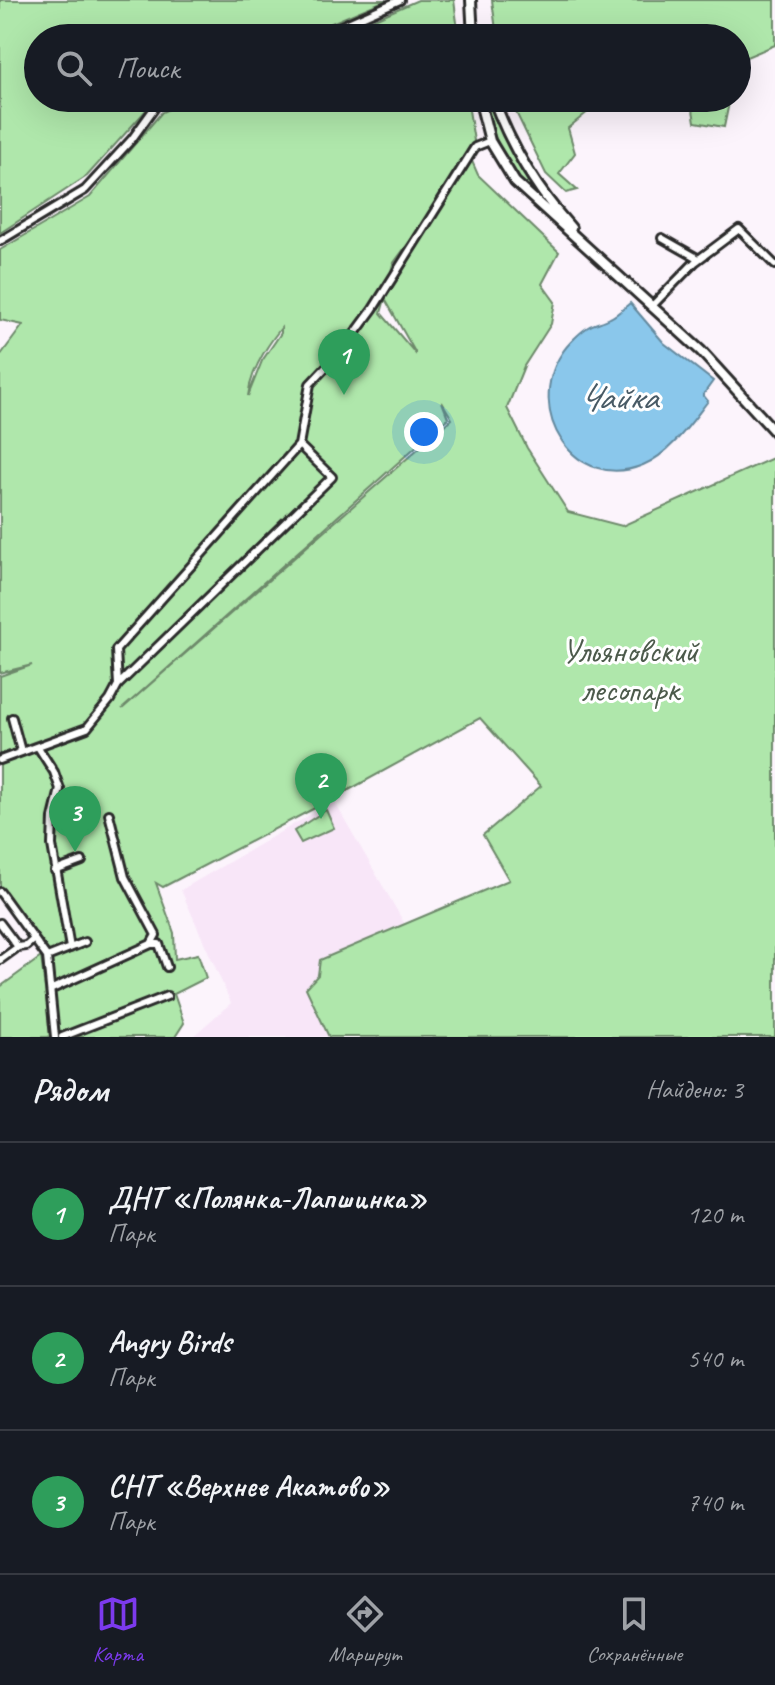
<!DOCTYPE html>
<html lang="ru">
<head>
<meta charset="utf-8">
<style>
	body { margin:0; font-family:Caveat,sans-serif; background:#20242c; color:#f1f3f6 }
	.you { position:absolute; left:424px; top:432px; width:28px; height:28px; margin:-20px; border:6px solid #fff; border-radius:50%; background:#1a73e8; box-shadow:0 0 0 12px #1a73e833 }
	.badge { display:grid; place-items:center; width:52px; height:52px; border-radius:50%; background:#7c3aed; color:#fff; font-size:26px; font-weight:700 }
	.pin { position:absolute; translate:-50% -66px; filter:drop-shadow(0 2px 4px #0008) }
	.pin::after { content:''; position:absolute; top:42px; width:28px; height:24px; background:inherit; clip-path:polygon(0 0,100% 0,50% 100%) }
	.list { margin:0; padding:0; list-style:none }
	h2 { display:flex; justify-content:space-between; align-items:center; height:104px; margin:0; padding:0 32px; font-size:34px }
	h2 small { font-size:26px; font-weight:400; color:#9ea1a6 }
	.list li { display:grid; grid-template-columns:52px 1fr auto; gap:24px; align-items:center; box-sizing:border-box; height:144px; padding:0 32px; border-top:2px solid #363941 }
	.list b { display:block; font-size:30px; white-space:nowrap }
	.list p { margin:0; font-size:26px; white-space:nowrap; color:#9ea1a6 }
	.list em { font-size:26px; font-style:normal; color:#9ea1a6 }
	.icon { flex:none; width:44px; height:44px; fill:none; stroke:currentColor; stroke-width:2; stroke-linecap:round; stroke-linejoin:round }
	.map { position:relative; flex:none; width:775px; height:1037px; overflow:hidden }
	.search { position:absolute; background:#171b24; box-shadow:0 8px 32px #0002; left:24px; right:24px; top:24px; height:88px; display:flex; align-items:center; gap:20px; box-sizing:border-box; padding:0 28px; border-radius:44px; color:#9ea1a6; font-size:30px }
	.sheet { height:536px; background:#171b24 }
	nav { display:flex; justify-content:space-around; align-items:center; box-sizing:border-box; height:112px; border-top:2px solid #363941; background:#171b24; font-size:22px; color:#9ea1a6 }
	nav a { display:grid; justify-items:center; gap:4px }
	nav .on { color:#7c3aed }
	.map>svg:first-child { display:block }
	.built { fill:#f8e6f8 }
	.green { fill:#afe7ab; stroke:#6d896b; stroke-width:2; fill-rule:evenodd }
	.water { fill:#8ac7eb; stroke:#64899e; stroke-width:2 }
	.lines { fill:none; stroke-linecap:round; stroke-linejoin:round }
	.minor-casing { stroke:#2b2b2b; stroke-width:12 }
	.major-casing { stroke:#2b2b2b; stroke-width:14 }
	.minor { stroke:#fff; stroke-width:6 }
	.major { stroke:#fff; stroke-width:8 }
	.labels { text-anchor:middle; stroke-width:6; stroke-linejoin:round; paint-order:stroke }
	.park-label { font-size:34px; fill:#4c5a4b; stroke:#fff }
	.water-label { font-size:36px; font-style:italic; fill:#485a65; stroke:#fff }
</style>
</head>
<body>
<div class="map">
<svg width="775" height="1037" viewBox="0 0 775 1037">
	<rect width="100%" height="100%" fill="#fcf4fc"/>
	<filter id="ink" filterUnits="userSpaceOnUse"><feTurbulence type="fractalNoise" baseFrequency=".0125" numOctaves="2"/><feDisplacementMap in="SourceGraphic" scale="16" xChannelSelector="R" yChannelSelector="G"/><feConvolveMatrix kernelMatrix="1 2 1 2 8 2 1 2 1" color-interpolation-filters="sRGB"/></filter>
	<g filter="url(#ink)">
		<path class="built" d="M334,801L426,961V1037H192L231,1003L181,890Z"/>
		<path class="green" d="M0,0H386L296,38H38V98H157L87,176L0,233Z
			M418,0H454L459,38H331Z
			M492,0H775V45L737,61V38H497Z
			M194,98H467L476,153L471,159L478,175L559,252L542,284L555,302L551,324L524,366L507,408L527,448L568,512L622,526L775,457V1037H329L306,988L318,975L320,960L509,880L483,835L541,786L480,718L336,797L163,887L156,883L174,933L175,959L198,954L206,978L174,994L184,1023L175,1037H59L49,954L0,885V676L32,665L0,673V356L23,325L0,320V250L90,197L162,112ZM433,210L386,290L393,264ZM385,299L415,352V353L381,313ZM281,328V333L262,361L248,396C251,370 265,348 281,328ZM442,402L452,419L122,709L448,418Z
			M483,98H488L515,158L551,213C513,176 495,150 483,98Z
			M509,98H605L568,128L575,153L559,174L577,190L566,193L546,174Z
			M691,98H730L724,127L695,122Z
			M326,810L334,828L301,843L294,831Z
			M41,957L51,1037H0V987Z"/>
		<path class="water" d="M630,303L664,343L713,381L703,395L708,401C691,423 670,454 643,465C575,493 523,412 562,353C567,345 579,333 588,327C595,323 603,322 610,318C617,315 624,308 630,303Z"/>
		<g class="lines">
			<g class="minor-casing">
				<path id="minor" d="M314,38L400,0
					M662,238L699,259
					M0,241L85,190L132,139L158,103L173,98
					M653,305L695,262L739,229L775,265
					M118,685L116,650L299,445L310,384L345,347L373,309L475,147L490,141
					M12,718L21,751
					M38,747L54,772L60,789L53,818L52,845L70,948
					M0,760L87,728L110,700L118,685L332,477L299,445
					M55,871L82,861
					M0,892L47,957L55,1037
					M0,923L18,947L26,946L34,939
					M151,944H159L167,967
					M47,957L85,942
					M0,960L18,947
					M52,989L151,944L156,935L125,877L109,814
					M62,1037L167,996"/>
			</g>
			<g class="major-casing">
				<path id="major" d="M471,0L473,38
					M479,98L490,141L515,182L701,351L775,432
					M493,98C511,147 536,189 571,228"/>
			</g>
			<use href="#minor" class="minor"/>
			<use href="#major" class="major"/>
		</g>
	</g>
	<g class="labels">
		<g class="park-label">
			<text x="630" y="662">Ульяновский<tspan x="630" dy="39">лесопарк</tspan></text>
		</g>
		<g class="water-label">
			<text x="618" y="409">Чайка</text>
		</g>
	</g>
</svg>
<div class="you"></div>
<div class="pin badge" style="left:344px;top:395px;background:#2e9e5b">1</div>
<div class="pin badge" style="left:321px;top:819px;background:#2e9e5b">2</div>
<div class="pin badge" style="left:75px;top:852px;background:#2e9e5b">3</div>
<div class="search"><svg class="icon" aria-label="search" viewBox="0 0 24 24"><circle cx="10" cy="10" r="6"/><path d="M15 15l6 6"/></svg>Поиск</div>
</div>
<section class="sheet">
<h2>Рядом<small>Найдено: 3</small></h2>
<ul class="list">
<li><span class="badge" style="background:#2e9e5b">1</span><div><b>ДНТ «Полянка-Лапшинка»</b><p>Парк</p></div><em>120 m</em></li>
<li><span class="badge" style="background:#2e9e5b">2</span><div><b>Angry Birds</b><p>Парк</p></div><em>540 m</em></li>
<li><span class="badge" style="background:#2e9e5b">3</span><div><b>СНТ «Верхнее Акатово»</b><p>Парк</p></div><em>740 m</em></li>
</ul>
</section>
<nav>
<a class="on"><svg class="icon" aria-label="map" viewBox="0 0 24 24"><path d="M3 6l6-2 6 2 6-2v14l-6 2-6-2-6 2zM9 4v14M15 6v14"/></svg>Карта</a>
<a><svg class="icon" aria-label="directions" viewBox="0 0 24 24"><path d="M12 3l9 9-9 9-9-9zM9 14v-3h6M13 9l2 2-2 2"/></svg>Маршрут</a>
<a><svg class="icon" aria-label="saved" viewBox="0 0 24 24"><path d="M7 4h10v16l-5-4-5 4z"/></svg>Сохранённые</a>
</nav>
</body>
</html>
